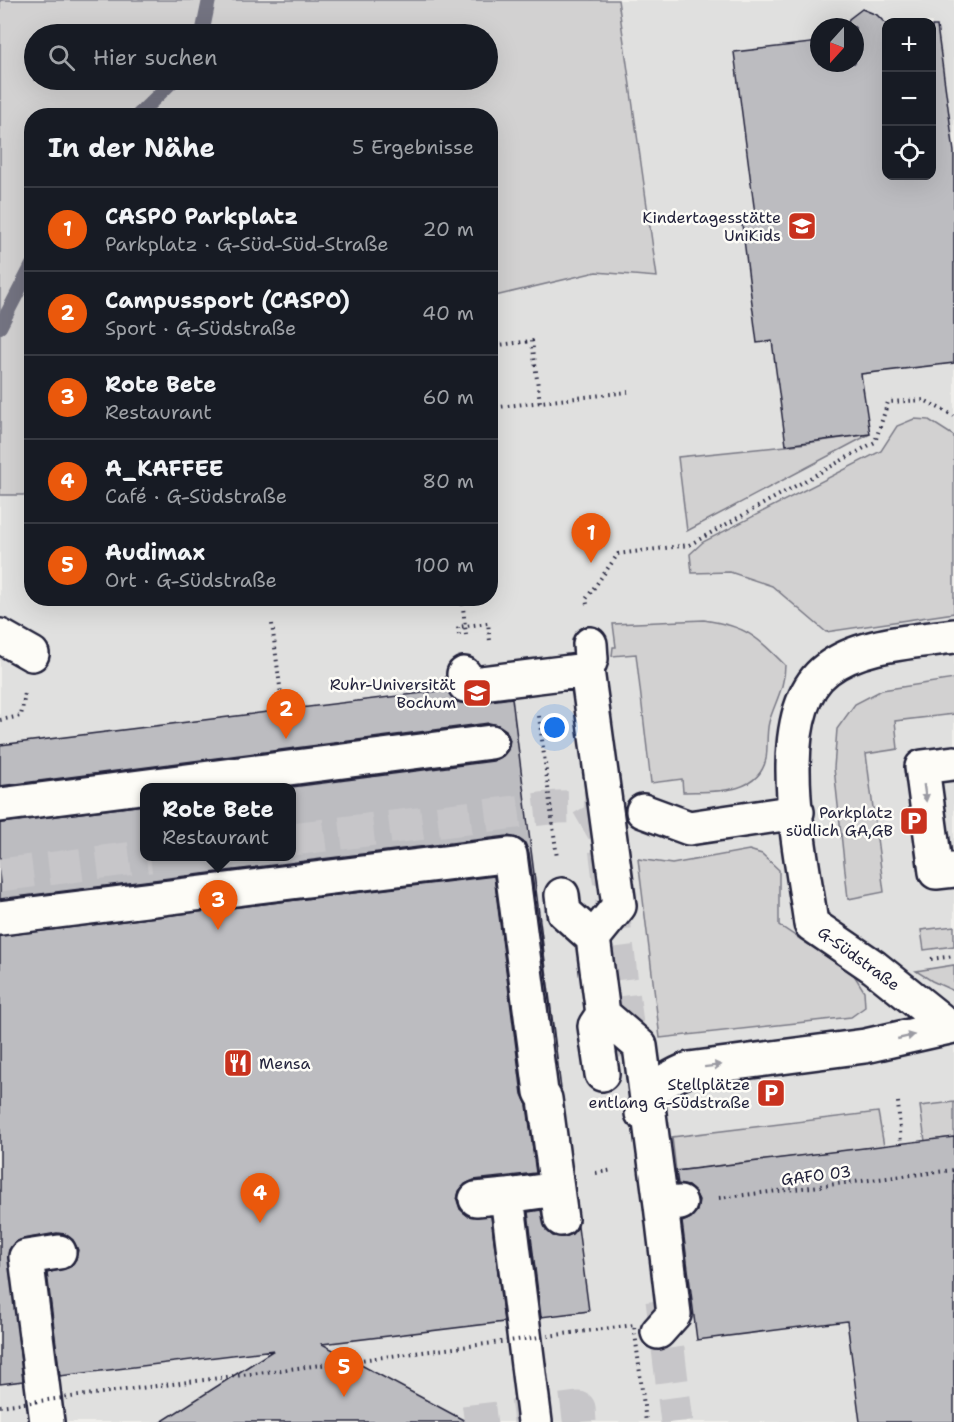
<!DOCTYPE html>
<html lang="de">
<head>
<meta charset="utf-8">
<style>
	body { margin:0; font-family:"Shantell Sans",sans-serif; background:#20242c; color:#f1f3f6 }
	.controls { position:absolute; right:18px; top:18px; display:grid; overflow:hidden; border-radius:12px; box-shadow:0 6px 24px #0002 }
	.controls button { width:54px; height:54px; display:grid; place-items:center; padding:0; border:0; border-bottom:2px solid #363941; background:#171b24; color:#f1f3f6; font:30px sans-serif }
	.compass { position:absolute; left:810px; top:18px; width:54px; height:54px; border-radius:50%; background:#171b24; box-shadow:0 6px 24px #0002; rotate:201deg }
	.you { position:absolute; left:555px; top:728px; width:21px; height:21px; margin:-15px; border:4px solid #fff; border-radius:50%; background:#1a73e8; box-shadow:0 0 0 9px #1a73e833 }
	.badge { display:grid; place-items:center; width:39px; height:39px; border-radius:50%; background:#ea580c; color:#fff; font-size:20px; font-weight:700 }
	.pin { position:absolute; translate:-50% -50px; filter:drop-shadow(0 2px 3px #0008) }
	.pin::after { content:''; position:absolute; top:32px; width:21px; height:18px; background:inherit; clip-path:polygon(0 0,100% 0,50% 100%) }
	.popup { position:absolute; left:140px; top:783px; width:156px; height:78px; box-sizing:border-box; display:grid; place-content:center; border-radius:12px; background:#171b24; filter:drop-shadow(0 2px 4px #0005); font-size:20px; white-space:nowrap; color:#9ea1a6 }
	.popup b { font-size:22px; color:#f1f3f6 }
	.popup::after { content:''; position:absolute; left:50%; top:100%; margin-left:-12px; border:12px solid transparent; border-top-color:#171b24 }
	.list { margin:0; padding:0; list-style:none }
	h2 { display:flex; justify-content:space-between; align-items:center; height:78px; margin:0; padding:0 24px; font-size:26px }
	h2 small { font-size:20px; font-weight:400; color:#9ea1a6 }
	.list li { display:grid; grid-template-columns:39px 1fr auto; gap:18px; align-items:center; box-sizing:border-box; height:84px; padding:0 24px; border-top:2px solid #363941 }
	.list b { display:block; font-size:22px; white-space:nowrap }
	.list p { margin:0; font-size:20px; white-space:nowrap; color:#9ea1a6 }
	.list em { font-size:20px; font-style:normal; color:#9ea1a6 }
	.icon { flex:none; width:33px; height:33px; fill:none; stroke:currentColor; stroke-width:2; stroke-linecap:round; stroke-linejoin:round }
	.map { position:relative; flex:none; width:954px; height:1422px; overflow:hidden }
	.search { position:absolute; background:#171b24; box-shadow:0 6px 24px #0002; left:24px; top:24px; width:474px; height:66px; display:flex; align-items:center; gap:15px; box-sizing:border-box; padding:0 21px; border-radius:33px; color:#9ea1a6; font-size:22px }
	.panel { position:absolute; background:#171b24; box-shadow:0 6px 24px #0002; left:24px; top:108px; width:474px; height:498px; border-radius:24px }
	.map>svg:first-child { display:block }
	.built { fill:#e0e0df; fill-rule:evenodd }
	.green { fill:#d2d1d1; stroke:#7a7a86; stroke-width:1.5; fill-rule:evenodd }
	.lines { fill:none; stroke-linecap:round; stroke-linejoin:round }
	.stream { stroke:#737381; stroke-width:14 }
	.building { fill:#bcbcc0; stroke:#22223b; stroke-width:1.5 }
	.minor-tunnel { stroke:#c7c6c9; stroke-width:33; stroke-dasharray:33 16; stroke-linecap:butt }
	.minor-casing { stroke:#22223b; stroke-width:38 }
	.path { stroke:#22223b; stroke-width:4; stroke-dasharray:1.5 4.5; stroke-linecap:butt }
	.minor { stroke:#fdfcf7; stroke-width:33 }
	.path-bridge { stroke:#22223b; stroke-width:4; stroke-dasharray:1.5 4.5; stroke-linecap:butt }
	.oneway { fill:#9a9aa2 }
	.labels { text-anchor:middle; stroke-width:5; stroke-linejoin:round; paint-order:stroke }
	.poi-label { font-size:16px; fill:#22223b; stroke:#fdfcf7; text-anchor:end }
	.street-label { font-size:16px; fill:#22223b; stroke:#fdfcf7 }
</style>
</head>
<body>
<div class="map">
<svg width="954" height="1422" viewBox="0 0 954 1422">
	<rect width="100%" height="100%" fill="#f0efec"/>
	<filter id="ink" filterUnits="userSpaceOnUse"><feTurbulence type="fractalNoise" baseFrequency=".0167" numOctaves="2"/><feDisplacementMap in="SourceGraphic" scale="12" xChannelSelector="R" yChannelSelector="G"/><feConvolveMatrix kernelMatrix="1 2 1 2 8 2 1 2 1" color-interpolation-filters="sRGB"/></filter>
	<g filter="url(#ink)">
		<path class="built" d="M0,0H954V1422H0ZM886,22H932V176H886ZM819,27H855V63H819ZM34,34H488V80H34ZM32,116H490V598H32ZM144,788H292V856H144Z"/>
		<path class="green" d="M0,0H618L657,277L596,272L491,297L490,116H32L31,495H0ZM34,34H488V80H34Z
			M914,419L929,420L954,436V613L826,632L772,586L730,572L692,573L690,554L703,542L881,451L897,426Z
			M870,434L687,531L678,457L786,446Z
			M704,620C746,626 756,636 785,665C785,687 775,702 769,722C766,734 768,747 766,759C758,796 711,791 683,792L682,779L651,783L636,654L612,656L613,647H616L613,624Z
			M954,679V714L895,721L898,749L866,754L884,892L848,899L834,768L837,729L855,704L882,690Z
			M749,850L762,854L779,870V925L854,975L864,991L865,1007L851,1017L660,1038L638,859L672,864Z
			M954,926V946L924,950L921,930Z
			M954,965V991L932,981L916,971Z
			M954,1102V1137L925,1141L920,1106Z
			M878,1112L884,1146L676,1171L672,1137Z"/>
		<g class="lines">
			<path class="stream" d="M202,34L209,0
				M137,116L174,80
				M0,327L32,265"/>
		</g>
		<path class="building" d="M862,9L877,15L886,24V176H932V26H937L954,152V363L861,374L870,434L786,445L772,341L757,343L741,216L755,214L734,52L819,42V63H855V27H846L849,19Z
			M447,690L457,702L467,704L512,698L561,1089L529,853L525,843L517,838L508,836L0,899V823L144,805V856H291V788H284L493,761L503,756L508,750L510,740L506,730L498,725L489,723L0,786V745Z
			M494,876L522,1094L527,1105L536,1173L474,1180L465,1184L459,1191L457,1200L460,1209L468,1216H491L504,1322L322,1344L467,1422H161L274,1350L60,1376L47,1273L70,1267L76,1259L78,1250L73,1240L65,1234L57,1233L23,1239L14,1243L9,1250L23,1381L0,1384V936Z
			M954,1137V1422H860L847,1321L697,1340L682,1222L691,1218L697,1211L699,1200L695,1192L688,1186L678,1184L676,1171Z
			M541,1210L546,1230L553,1236L564,1237L572,1234L578,1227L589,1311L541,1317L528,1212Z"/>
		<g class="lines">
			<path class="minor-tunnel" d="M588,805L603,831L631,1056
				M292,839L558,807L615,806L643,811
				M0,875L150,856
				M662,1300L677,1422
				M464,1422L579,1408L580,1422"/>
			<g class="minor-casing">
				<path id="minor" d="M0,636L32,654
					M590,644L591,659L587,670L619,906L593,938L603,1014L640,1046L661,1205L680,1203
					M464,674L465,685L587,670
					M954,763L922,767L936,872L954,870
					M0,805L491,742
					M643,811L689,828L797,812
					M562,895L564,912L593,938
					M0,918L510,855L541,1092L545,1099L557,1189L507,1196L535,1422
					M949,1027L874,967L811,924C803,859 767,714 827,669C861,643 913,642 954,636
					M602,1074L595,1026L603,1014
					M642,1113C652,1086 664,1080 689,1069L865,1046L954,1026
					M557,1189L561,1219
					M476,1199L507,1196
					M658,1332L674,1314L661,1205
					M47,1422L26,1257L59,1252"/>
			</g>
			<path class="path" d="M490,346L532,341L540,402
				M490,408L628,392
				M462,598L466,635
				M587,604L586,599L618,554L689,545L875,442L888,402L924,400L954,416
				M272,624L283,710
				M459,635L458,627L488,623L490,641
				M539,716L557,858
				M0,720L21,716L25,693
				M931,959L954,956
				M898,1102L901,1144
				M596,1173L613,1170
				M719,1198L954,1170"/>
			<use href="#minor" class="minor"/>
			<path class="path-bridge" d="M0,1406L634,1325L646,1422"/>
		</g>
		<defs><path id="oneway-solid" d="M-6-.8H1V-3.2L6.5 0L1 3.2V.8H-6Z" transform="scale(1.5)"/></defs>
		<g class="oneway">
			<use href="#oneway-solid" transform="translate(925 793) rotate(82)"/>
			<use href="#oneway-solid" transform="translate(906 1037) rotate(-13)"/>
			<use href="#oneway-solid" transform="translate(713 1066) rotate(-7)"/>
		</g>
	</g>
	<defs>
		<g id="school-square" transform="scale(1.5)"><rect x="-9" y="-9" width="18" height="18" rx="4" fill="#c8321e" stroke="#fdfcf7"/><path d="M0-5L7-2L0 1L-7-2ZM-4 1L0 2.5L4 1V4Q0 6-4 4Z" fill="#fff"/></g>
		<g id="university-square" transform="scale(1.5)"><rect x="-9" y="-9" width="18" height="18" rx="4" fill="#c8321e" stroke="#fdfcf7"/><path d="M0-5L7-2L0 1L-7-2ZM-4 1L0 2.5L4 1V4Q0 6-4 4Z" fill="#fff"/></g>
		<g id="parking-square" transform="scale(1.5)"><rect x="-9" y="-9" width="18" height="18" rx="4" fill="#c8321e" stroke="#fdfcf7"/><path d="M-3.5-5.5H1a3.5 3.5 0 0 1 0 7H-1V5.5H-3.5ZM-1-3.4V-.6H.8a1.4 1.4 0 0 0 0-2.8Z" fill="#fff"/></g>
		<g id="restaurant-square" transform="scale(1.5)"><rect x="-9" y="-9" width="18" height="18" rx="4" fill="#c8321e" stroke="#fdfcf7"/><path d="M-5-6h1v4h1v-4h1v4h1v-4h1v5L-1.5 .5V6h-2V.5L-5-1ZM5-6V6H3V1.5H1.5Q1.5-4 5-6Z" fill="#fff"/></g>
	</defs>
	<g fill-rule="evenodd">
		<use href="#school-square" x="802" y="226"/>
		<use href="#university-square" x="477" y="693"/>
		<use href="#parking-square" x="914" y="821"/>
		<use href="#restaurant-square" x="238" y="1063"/>
		<use href="#parking-square" x="771" y="1093"/>
	</g>
	<g class="labels">
		<g class="poi-label">
			<text x="781" y="223">Kindertagesstätte<tspan x="781" dy="18">UniKids</tspan></text>
			<text x="456" y="690">Ruhr-Universität<tspan x="456" dy="18">Bochum</tspan></text>
			<text x="893" y="818">Parkplatz<tspan x="893" dy="18">südlich GA,GB</tspan></text>
			<text x="259" y="1069" text-anchor="start">Mensa</text>
			<text x="750" y="1090">Stellplätze<tspan x="750" dy="18">entlang G-Südstraße</tspan></text>
		</g>
		<g class="street-label">
			<text transform="translate(859 958) rotate(36)" y="6">G-Südstraße</text>
			<text transform="translate(816 1175) rotate(-7)" y="6">GAFO 03</text>
		</g>
	</g>
</svg>
<div class="controls">
<button>+</button>
<button>−</button>
<button><svg class="icon" aria-label="locate" viewBox="0 0 24 24"><circle cx="12" cy="12" r="6"/><path d="M12 2v4M12 18v4M2 12h4M18 12h4"/></svg></button>
</div>
<svg class="compass" viewBox="-18 -18 36 36"><path d="M0-13l5 13h-10z" fill="#e53935"/><path d="M0 13l5-13h-10z" fill="#9ea1a6"/></svg>
<div class="you"></div>
<div class="pin badge" style="left:591px;top:563px">1</div>
<div class="pin badge" style="left:286px;top:739px">2</div>
<div class="pin badge" style="left:218px;top:930px">3</div>
<div class="popup"><b>Rote Bete</b>Restaurant</div>
<div class="pin badge" style="left:260px;top:1223px">4</div>
<div class="pin badge" style="left:344px;top:1397px">5</div>
<div class="search"><svg class="icon" aria-label="search" viewBox="0 0 24 24"><circle cx="10" cy="10" r="6"/><path d="M15 15l6 6"/></svg>Hier suchen</div>
<section class="panel">
<h2>In der Nähe<small>5 Ergebnisse</small></h2>
<ul class="list">
<li><span class="badge">1</span><div><b>CASPO Parkplatz</b><p>Parkplatz · G-Süd-Süd-Straße</p></div><em>20 m</em></li>
<li><span class="badge">2</span><div><b>Campussport (CASPO)</b><p>Sport · G-Südstraße</p></div><em>40 m</em></li>
<li><span class="badge">3</span><div><b>Rote Bete</b><p>Restaurant</p></div><em>60 m</em></li>
<li><span class="badge">4</span><div><b>A_KAFFEE</b><p>Café · G-Südstraße</p></div><em>80 m</em></li>
<li><span class="badge">5</span><div><b>Audimax</b><p>Ort · G-Südstraße</p></div><em>100 m</em></li>
</ul>
</section>
</div>
</body>
</html>
